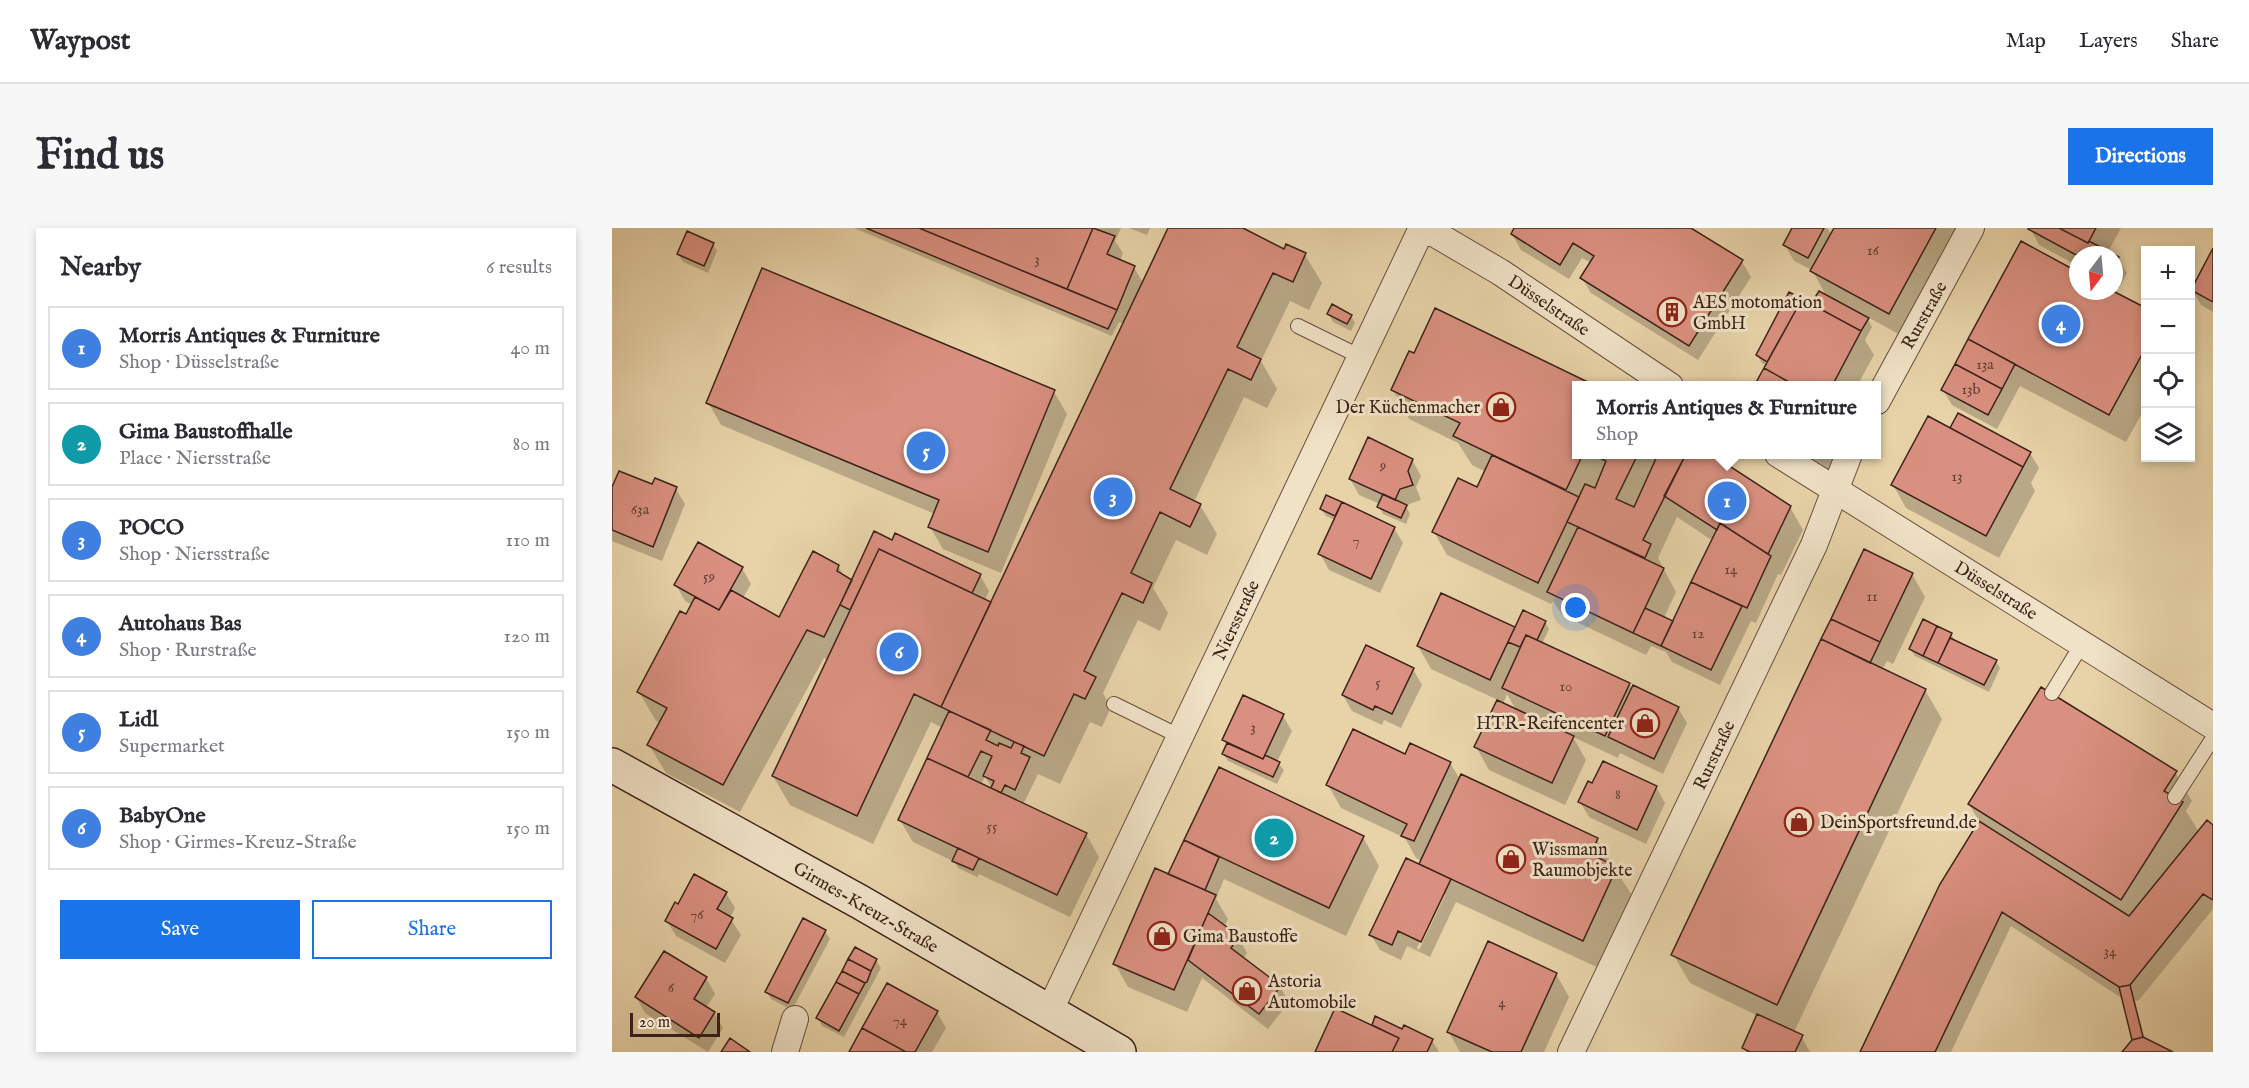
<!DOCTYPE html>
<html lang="en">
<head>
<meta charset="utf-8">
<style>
	body { margin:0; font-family:"IM FELL English",serif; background:#f7f7f7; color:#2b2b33 }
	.controls { position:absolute; right:18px; top:18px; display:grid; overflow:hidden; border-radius:0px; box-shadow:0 3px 9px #0003 }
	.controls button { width:54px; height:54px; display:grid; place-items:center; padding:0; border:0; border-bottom:2px solid #e1e1e2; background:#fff; color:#2b2b33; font:30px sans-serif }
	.compass { position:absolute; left:1457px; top:18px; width:54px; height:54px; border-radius:50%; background:#fff; box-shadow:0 3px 9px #0003; rotate:196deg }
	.scale { position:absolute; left:18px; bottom:15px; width:90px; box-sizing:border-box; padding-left:6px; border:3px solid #3d2219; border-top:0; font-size:16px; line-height:21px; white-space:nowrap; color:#3d2219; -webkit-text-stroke:4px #f0e2c7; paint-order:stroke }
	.you { position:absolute; left:964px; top:380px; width:21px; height:21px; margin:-15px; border:4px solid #fff; border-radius:50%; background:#1a73e8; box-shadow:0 0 0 9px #1a73e833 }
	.badge { display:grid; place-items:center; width:39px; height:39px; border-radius:50%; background:#1a73e8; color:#fff; font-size:20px; font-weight:700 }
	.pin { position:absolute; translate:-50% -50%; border:3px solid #fff; box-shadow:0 2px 6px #0006 }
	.popup { position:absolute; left:960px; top:153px; width:309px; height:78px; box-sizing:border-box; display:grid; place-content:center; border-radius:0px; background:#fff; filter:drop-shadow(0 2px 4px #0005); font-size:20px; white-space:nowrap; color:#7c7c81 }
	.popup b { font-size:22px; color:#2b2b33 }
	.popup::after { content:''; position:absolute; left:50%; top:100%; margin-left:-12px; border:12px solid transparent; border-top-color:#fff }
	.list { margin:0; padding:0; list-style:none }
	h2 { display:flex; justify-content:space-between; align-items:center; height:78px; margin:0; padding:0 24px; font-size:26px }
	h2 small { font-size:20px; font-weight:400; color:#7c7c81 }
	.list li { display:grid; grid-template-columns:39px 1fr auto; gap:18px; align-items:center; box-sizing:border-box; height:84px; margin:0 12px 12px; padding:0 12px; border:2px solid #e1e1e2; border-radius:0px }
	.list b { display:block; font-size:22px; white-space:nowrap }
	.list p { margin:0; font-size:20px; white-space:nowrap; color:#7c7c81 }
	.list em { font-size:20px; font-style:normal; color:#7c7c81 }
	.actions { display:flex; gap:12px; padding:18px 24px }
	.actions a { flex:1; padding:14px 0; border:2px solid #1a73e8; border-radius:0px; text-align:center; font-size:21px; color:#1a73e8 }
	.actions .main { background:#1a73e8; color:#fff }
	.icon { flex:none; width:33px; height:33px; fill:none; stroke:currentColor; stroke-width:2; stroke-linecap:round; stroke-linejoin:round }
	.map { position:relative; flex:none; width:1601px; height:824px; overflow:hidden; border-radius:0px }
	header { display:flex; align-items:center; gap:36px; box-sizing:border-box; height:84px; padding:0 30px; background:#fff; border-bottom:2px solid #e1e1e2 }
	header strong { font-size:28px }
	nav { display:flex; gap:33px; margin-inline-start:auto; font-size:21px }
	.intro { display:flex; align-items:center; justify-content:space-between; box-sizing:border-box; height:144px; padding:0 36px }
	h1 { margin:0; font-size:42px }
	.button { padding:15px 27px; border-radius:0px; background:#1a73e8; color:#fff; font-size:21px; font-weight:700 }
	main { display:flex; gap:36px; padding:0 36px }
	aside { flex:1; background:#fff; border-radius:0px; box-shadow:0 3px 9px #0003 }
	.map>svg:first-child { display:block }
	.shadow { fill:#0003; fill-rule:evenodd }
	.building { fill:#da9080; stroke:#3d2219; stroke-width:1.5 }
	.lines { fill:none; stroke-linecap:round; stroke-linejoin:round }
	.lane-casing { stroke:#684e3d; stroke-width:16 }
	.street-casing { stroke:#684e3d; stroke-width:28 }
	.secondary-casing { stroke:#3d2219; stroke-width:36 }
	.lane { stroke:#f0e2c7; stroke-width:14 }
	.street { stroke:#f0e2c7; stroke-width:26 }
	.secondary { stroke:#f0e2c7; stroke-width:33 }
	.labels { text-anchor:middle; stroke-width:6; stroke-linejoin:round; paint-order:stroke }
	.number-label { font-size:15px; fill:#643e33 }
	.poi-label { font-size:18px; fill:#3d2219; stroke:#f0e2c7; text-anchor:start }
	.street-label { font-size:18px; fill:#3d2219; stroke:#f0e2c7 }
</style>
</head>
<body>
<header>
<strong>Waypost</strong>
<nav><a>Map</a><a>Layers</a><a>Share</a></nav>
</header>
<div class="intro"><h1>Find us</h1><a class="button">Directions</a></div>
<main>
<aside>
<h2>Nearby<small>6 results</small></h2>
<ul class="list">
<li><span class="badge" style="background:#3f7fe0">1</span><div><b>Morris Antiques &amp; Furniture</b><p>Shop · Düsselstraße</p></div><em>40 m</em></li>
<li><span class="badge" style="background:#0f9aa8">2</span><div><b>Gima Baustoffhalle</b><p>Place · Niersstraße</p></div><em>80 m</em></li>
<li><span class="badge" style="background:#3f7fe0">3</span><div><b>POCO</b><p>Shop · Niersstraße</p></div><em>110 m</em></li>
<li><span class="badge" style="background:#3f7fe0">4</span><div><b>Autohaus Bas</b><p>Shop · Rurstraße</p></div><em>120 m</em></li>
<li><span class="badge" style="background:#3f7fe0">5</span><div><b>Lidl</b><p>Supermarket</p></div><em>150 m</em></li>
<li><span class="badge" style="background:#3f7fe0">6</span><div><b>BabyOne</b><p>Shop · Girmes-Kreuz-Straße</p></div><em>150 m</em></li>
</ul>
<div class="actions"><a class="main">Save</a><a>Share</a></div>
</aside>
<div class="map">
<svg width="1601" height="824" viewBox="0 0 1601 824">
	<rect width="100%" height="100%" fill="#e8d3a9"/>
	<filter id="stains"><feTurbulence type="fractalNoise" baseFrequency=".00333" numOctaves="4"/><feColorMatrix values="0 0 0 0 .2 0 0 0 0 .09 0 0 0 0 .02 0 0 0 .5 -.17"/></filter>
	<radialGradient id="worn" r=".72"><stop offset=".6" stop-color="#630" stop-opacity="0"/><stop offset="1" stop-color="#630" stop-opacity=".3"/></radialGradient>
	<path class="shadow" d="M242,0H509L503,13L511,25L508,33L522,39L531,55L557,0H628L673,23L675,18L693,27L710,55L697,82L678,73L649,133L665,161L655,180L632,169L582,274L588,277L605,306L595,327L564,312L541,360L556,385L548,403L526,392L491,465L499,479L490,499L478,494L448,556L426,546L411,577L474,606L487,629L458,689L367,646L365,649L346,640L343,634L301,614L288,592L331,500L319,494L261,616L178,577L161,548L216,432L212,430L128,584L54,545L37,517L49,495L44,493L27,464L80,377L73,373L64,357L130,340L139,356L131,370L168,391L226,338L233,350L240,354L263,305L368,347L377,363L373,372L379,376L512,96L507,94L500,108ZM354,542L359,551H356L351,544ZM373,548L381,563L369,557Z
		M517,0H538L535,7Z
		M904,0H1076L1130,34L1139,49L1086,132L979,65L970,50L979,35L970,30L957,51L909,22L900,6Z
		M1182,0H1215L1220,7L1223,0H1349L1290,108L1254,88L1260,99L1253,112L1262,127L1245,158H1144L1155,138L1150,135L1145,127L1178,66L1200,78L1215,69L1200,42L1182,33L1173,17Z
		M1418,0H1509L1496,24L1466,27V38L1427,17Z
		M101,16L105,23L96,45L71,34L66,26Z
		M1601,23V84L1589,77L1580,62Z
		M1502,28L1506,30L1515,45L1507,60L1502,57Z
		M1466,63H1498L1534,82V178L1514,214L1408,158L1385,201L1340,177L1331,162Z
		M717,86L739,88L743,95L739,103L721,94Z
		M965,158V226H1096L1178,279L1191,302L1169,347L1166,346L1144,395L1139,393L1108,457L1060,434L1054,424L1039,418L1034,427L950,387L941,373L939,376L835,327L822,304L866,261L874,244L860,237L846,215L797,191L781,162ZM1065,289L1101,313L1061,396L1052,390L1064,364L1046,330Z
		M442,164L455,186L389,345L331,321L318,299L323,286L109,197L96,174Z
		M1339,202L1418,225L1427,240L1419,255L1423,263L1387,330L1294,280L1281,257Z
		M1185,226H1208L1212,229L1214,226H1237L1220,246Z
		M800,232L809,248L804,259L809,272L797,276L795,280L798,286L794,296L771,286L767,279L768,276L747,267L738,251Z
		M41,258L64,261L73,276L50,333L0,313V259L1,261Z
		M715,269L782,300L791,315L768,365L717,342L708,326L723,292L714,288L709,281Z
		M1300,346L1313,369L1281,436L1275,433L1270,442L1313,462L1330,491L1182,804L1189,808L1198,824H1134L1131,820L1146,788L1078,755L1061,726Z
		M830,367L904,401L933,394L937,401L930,416L1017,456L1020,462L1066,480L1075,495L1051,546L1008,525L1006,530L961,509L974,532L953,577L877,542L864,519L886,472L819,441L806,418ZM895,466L904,482L891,476Z
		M1339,406L1344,414L1384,433L1388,440L1377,464L1303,428L1298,421Z
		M801,441L810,457L789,500L772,492L770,497L740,483L731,467Z
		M671,488L680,503L665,534L672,542L665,556L616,533L611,526L615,518L612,512Z
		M793,528L838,535L848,551L985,612L1021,669L987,740L844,674L818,729L795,718L789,732L768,722L759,707L810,633L804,630L793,610L729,580L716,557ZM829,667H833L807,722L805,720Z
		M607,541L751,609L767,638L734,708L612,651L604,671L616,691L612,699L626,709L635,725L631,731L668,759L677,774L656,801L590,750L575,784L516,759L503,736L557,648Z
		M1563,544L1580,573L1574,583L1587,604L1601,598V681L1527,772L1523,773L1533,811L1557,824H1512L1521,812L1511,771L1399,698L1339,824H1250L1368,595L1357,576Z
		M1044,559L1053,575L1034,616L977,589L968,574Z
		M114,665L123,680L118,690L129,707L113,735L64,708L55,693L67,678Z
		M213,703L218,711L180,782L159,771L155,764Z
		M243,721L264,732L269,740L232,809L210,798L206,790Z
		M52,725L94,750L103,766L94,780L102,785L111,800L96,824L33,785L24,769Z
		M944,746L957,769L932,824H848L836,803Z
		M325,784L334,800L320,824H239Z
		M761,797L791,803L820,812L827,824H705L764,800Z"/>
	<path class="building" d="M254,0H307L505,82L496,101Z
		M307,0H481L455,61Z
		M481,0L503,8L495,26L523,38L505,82L455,61Z
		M556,0H631L672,21L674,16L694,25L681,54L661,45L625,119L649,131L639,152L616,141L558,261L589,276L578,299L548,284L519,345L540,355L531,375L510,365L472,443L484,449L473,471L462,466L432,528L329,479Z
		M902,0H1079L1131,32L1077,118L968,50L982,28L961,15L948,37L899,6Z
		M1180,0H1212L1196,30L1171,17Z
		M1222,0H1324L1277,86L1198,43Z
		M1417,0H1447L1476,15L1477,13L1507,29L1502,37V27L1466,28L1416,1Z
		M1447,0H1484L1476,15Z
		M75,3L102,15L92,38L65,26Z
		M1409,13L1466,44V63H1501L1534,80V119L1497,187L1356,111Z
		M1601,20V74L1579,62Z
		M150,40L443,162L376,324L316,299L327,272L94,175Z
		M1207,63L1257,90L1249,103L1199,76Z
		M1177,64L1190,71L1155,134L1144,127Z
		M1190,71L1249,103L1220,158H1184L1152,140Z
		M720,76L740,87L735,96L715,86Z
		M823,80L984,158H965V226H971L954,262L841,208L848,195L779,162L797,123L802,125Z
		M1356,111L1403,136L1390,161L1343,136Z
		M1343,136L1390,161L1376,187L1329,162Z
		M1152,140L1184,158H1142Z
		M1346,185L1419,224L1411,239L1338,200Z
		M1316,188L1411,239L1374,308L1279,257Z
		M756,209L801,231L796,243L801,257L788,261L783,272L737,251Z
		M987,226H1026L1004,271L1022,279L1046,226H1074L1031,312L1039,316L1033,330L955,294L973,256L983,260L994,233L986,229Z
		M1074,226H1099L1179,278L1156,326L1108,295L1105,302L1052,268Z
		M880,227L967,269L926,355L820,304L846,250L865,259Z
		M7,243L40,256L43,250L65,259L41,319L0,302V259Z
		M771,266L795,277L789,290L765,279Z
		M714,267L730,274L723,288L708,281Z
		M730,274L783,299L759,351L706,326Z
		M1108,295L1159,328L1135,380L1079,354Z
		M966,299L1052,340L1021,405L935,364Z
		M262,303L280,312L283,305L369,346L360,365L267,321L238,382L228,377Z
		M86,314L131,339L107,382L62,357Z
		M267,321L379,374L329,479L302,466L245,588L160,548Z
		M1252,321L1301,345L1268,414L1219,391Z
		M201,323L227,337L225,343L240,352L212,409L195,402L111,557L35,517L55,480L25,464L68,383L74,386L83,369L107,382L119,362L167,389Z
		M1079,354L1130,378L1099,442L1049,418Z
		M829,365L903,399L878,452L805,418Z
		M1033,380L1061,393L1049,418L1021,405Z
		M911,382L934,393L925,412L914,407L908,419L896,414Z
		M1219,391L1268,414L1258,435L1209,411Z
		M1311,391L1325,398L1311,428L1297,421Z
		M1325,398L1340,405L1326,435L1311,428Z
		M914,407L1018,455L993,508L890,460Z
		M1338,410L1385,432L1372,457L1326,435Z
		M1209,411L1314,461L1165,777L1059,727Z
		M754,417L802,440L780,486L763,478L761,482L730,467Z
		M1021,457L1067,479L1042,531L996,509Z
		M1429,459L1565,543L1552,563L1571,574L1509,672L1356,576Z
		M631,467L672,486L651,531L610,512Z
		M885,472L962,508L940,555L862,519Z
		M337,483L379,502L374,512L386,518L387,515L399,520L402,514L412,518L409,525L418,529L403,562L393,557L389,565L379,560L382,553L371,548L380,528L369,523L356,549L315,530Z
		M741,501L793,526L798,515L839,534L802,613L789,608L795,596L714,557Z
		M615,515L651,531L653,527L668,534L661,549L610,526Z
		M315,530L475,605L445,667L286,592Z
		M991,533L1045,558L1025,602L966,574L976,553L980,555Z
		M607,539L752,608L717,680L572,612Z
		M849,546L986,610L979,626L1005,639L971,713L807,636Z
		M1595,592L1601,597V672L1591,666L1518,757L1507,759L1390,684L1323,824H1248L1328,656L1367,593L1517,688Z
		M572,612L607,629L593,662L556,646Z
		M346,620L367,630L361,642L340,633Z
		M794,630L839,651L809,714L786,703L780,717L757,707Z
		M543,640L604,667L562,762L501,736Z
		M82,646L115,664L105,681L121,690L104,721L53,693L63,674L66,676Z
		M596,685L627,708L619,720L669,758L647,786L576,732Z
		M191,690L214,702L176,775L153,764Z
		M876,713L945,745L909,824H880L835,804Z
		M243,719L265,731L259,743L236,731Z
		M52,723L95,749L82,771L103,784L87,810L23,769Z
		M236,731L259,743L255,754L253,755L230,743Z
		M230,743L253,755L247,766L224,754Z
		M224,754L247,766L227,803L204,790Z
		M275,755L326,783L303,824H294L250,800Z
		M1518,757L1531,809L1520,812L1507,759Z
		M723,780L787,810L780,824H703Z
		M1145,786L1191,807L1183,824H1138L1130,820Z
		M763,788L790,801L792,797L821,811L815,824H780L787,810L760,797Z
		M250,800L294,824H237Z
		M1531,809L1561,824H1510L1520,812Z
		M118,810L138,824H109Z"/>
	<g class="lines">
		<g class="lane-casing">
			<path id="lane" d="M686,98L749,129
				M1440,465L1470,416
				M502,476L569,509
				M1563,569L1601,510"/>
		</g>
		<g class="street-casing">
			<path id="street" d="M813,0L888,44L1058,158
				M1265,173L1359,0
				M1166,226L1601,498
				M437,784L810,0
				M173,824L183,791
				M959,824L1202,317L1237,226"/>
		</g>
		<g class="secondary-casing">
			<path id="secondary" d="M0,537L248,674L507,824"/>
		</g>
		<use href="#lane" class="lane"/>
		<use href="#street" class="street"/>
		<use href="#secondary" class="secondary"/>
	</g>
	<defs>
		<g id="building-ring" transform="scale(1.5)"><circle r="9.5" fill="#f0e2c7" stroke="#8f2418" stroke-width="1.5"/><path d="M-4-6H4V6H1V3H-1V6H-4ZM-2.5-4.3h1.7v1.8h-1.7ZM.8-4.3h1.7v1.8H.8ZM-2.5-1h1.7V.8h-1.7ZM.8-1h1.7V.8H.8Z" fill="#8f2418"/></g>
		<g id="shop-ring" transform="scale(1.5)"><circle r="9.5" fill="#f0e2c7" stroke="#8f2418" stroke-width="1.5"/><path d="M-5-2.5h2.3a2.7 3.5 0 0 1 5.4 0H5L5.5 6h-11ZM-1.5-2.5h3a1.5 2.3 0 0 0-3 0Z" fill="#8f2418"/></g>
	</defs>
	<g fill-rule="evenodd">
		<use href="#building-ring" x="1060" y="84"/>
		<use href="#shop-ring" x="889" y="179"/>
		<use href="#shop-ring" x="1033" y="495"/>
		<use href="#shop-ring" x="1187" y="594"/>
		<use href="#shop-ring" x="899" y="631"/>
		<use href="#shop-ring" x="550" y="708"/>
		<use href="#shop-ring" x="635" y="763"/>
	</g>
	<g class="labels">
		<g class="number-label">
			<text x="1261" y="27">16</text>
			<text x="425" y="36">3</text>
			<text x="1373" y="141">13a</text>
			<text x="1359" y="166">13b</text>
			<text x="771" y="242">9</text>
			<text x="1345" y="253">13</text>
			<text x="28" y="286">63a</text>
			<text x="744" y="317">7</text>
			<text x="1119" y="346">14</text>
			<text x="97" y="353">59</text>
			<text x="1260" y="373">11</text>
			<text x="1086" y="410">12</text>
			<text x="766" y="459">5</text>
			<text x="954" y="463">10</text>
			<text x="641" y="504">3</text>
			<text x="1006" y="571">8</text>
			<text x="380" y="603">55</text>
			<text x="85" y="691">76</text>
			<text x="1498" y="728">34</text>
			<text x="59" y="764">6</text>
			<text x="890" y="779">4</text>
			<text x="288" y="797">74</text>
		</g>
		<g class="poi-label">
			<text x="1081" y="80">AES motomation<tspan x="1081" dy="21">GmbH</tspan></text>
			<text x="868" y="185" text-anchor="end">Der Küchenmacher</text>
			<text x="1012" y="501" text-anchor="end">HTR-Reifencenter</text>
			<text x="1208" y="600">DeinSportsfreund.de</text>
			<text x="920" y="627">Wissmann<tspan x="920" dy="21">Raumobjekte</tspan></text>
			<text x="571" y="714">Gima Baustoffe</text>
			<text x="656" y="759">Astoria<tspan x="656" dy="21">Automobile</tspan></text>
		</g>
		<g class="street-label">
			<text transform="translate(937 77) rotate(34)" y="6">Düsselstraße</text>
			<text transform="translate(1312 87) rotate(-61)" y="6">Rurstraße</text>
			<text transform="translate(1384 362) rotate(32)" y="6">Düsselstraße</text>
			<text transform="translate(624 392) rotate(-65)" y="6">Niersstraße</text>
			<text transform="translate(1102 527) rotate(-65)" y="6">Rurstraße</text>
			<text transform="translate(254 679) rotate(30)" y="6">Girmes-Kreuz-Straße</text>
		</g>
	</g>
	<rect width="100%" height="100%" filter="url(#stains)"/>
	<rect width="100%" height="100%" fill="url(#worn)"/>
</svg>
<div class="controls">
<button>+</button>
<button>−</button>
<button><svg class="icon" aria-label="locate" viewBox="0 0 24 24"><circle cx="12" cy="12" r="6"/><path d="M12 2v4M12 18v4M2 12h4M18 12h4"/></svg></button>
<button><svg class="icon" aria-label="layers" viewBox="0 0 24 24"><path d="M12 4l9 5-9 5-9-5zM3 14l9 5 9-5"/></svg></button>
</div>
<svg class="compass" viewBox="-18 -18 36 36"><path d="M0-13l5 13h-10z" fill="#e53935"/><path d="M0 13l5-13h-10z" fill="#7c7c81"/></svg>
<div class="scale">20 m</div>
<div class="you"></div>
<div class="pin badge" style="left:1115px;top:273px;background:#3f7fe0">1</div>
<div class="popup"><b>Morris Antiques &amp; Furniture</b>Shop</div>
<div class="pin badge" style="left:662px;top:610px;background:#0f9aa8">2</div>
<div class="pin badge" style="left:501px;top:269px;background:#3f7fe0">3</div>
<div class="pin badge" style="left:1449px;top:96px;background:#3f7fe0">4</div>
<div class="pin badge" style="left:314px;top:223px;background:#3f7fe0">5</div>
<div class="pin badge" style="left:287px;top:424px;background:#3f7fe0">6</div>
</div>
</main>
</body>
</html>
